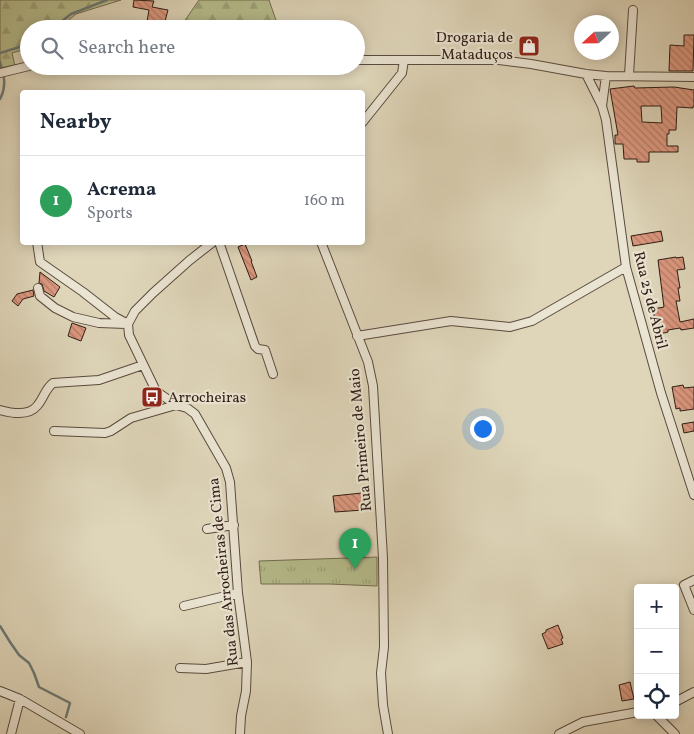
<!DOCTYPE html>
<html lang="en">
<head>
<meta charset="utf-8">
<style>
	body { margin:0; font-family:Vollkorn,serif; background:#f2f2f3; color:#1f2937 }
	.controls { position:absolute; right:15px; bottom:15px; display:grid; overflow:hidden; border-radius:5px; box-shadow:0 2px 12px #0003 }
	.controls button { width:45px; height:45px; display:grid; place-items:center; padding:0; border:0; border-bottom:1px solid #e0e1e3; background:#fff; color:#1f2937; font:25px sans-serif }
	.compass { position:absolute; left:574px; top:15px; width:45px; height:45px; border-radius:50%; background:#fff; box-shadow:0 2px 12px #0003; rotate:248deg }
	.you { position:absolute; left:482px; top:428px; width:18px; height:18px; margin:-12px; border:4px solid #fff; border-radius:50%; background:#1a73e8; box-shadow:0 0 0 8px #1a73e833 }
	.badge { display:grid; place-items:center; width:32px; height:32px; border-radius:50%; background:#8f2418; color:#fff; font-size:16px; font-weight:700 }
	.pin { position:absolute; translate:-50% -41px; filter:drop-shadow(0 1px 2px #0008) }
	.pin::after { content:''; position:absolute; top:26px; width:18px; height:15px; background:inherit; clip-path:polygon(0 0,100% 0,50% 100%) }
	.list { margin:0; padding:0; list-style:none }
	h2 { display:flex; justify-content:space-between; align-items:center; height:65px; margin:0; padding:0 20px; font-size:21px }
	h2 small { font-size:16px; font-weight:400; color:#747a83 }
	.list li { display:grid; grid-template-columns:32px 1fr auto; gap:15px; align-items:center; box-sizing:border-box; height:90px; padding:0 20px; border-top:1px solid #e0e1e3 }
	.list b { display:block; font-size:19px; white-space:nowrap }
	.list p { margin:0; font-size:16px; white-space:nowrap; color:#747a83 }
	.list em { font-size:16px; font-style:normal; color:#747a83 }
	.icon { flex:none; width:28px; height:28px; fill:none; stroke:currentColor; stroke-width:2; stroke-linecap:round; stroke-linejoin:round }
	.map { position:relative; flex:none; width:694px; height:734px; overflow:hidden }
	.search { position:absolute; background:#fff; box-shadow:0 2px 12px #0003; left:20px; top:20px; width:345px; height:55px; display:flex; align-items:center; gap:12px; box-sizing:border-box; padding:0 18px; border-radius:28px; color:#747a83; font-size:19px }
	.panel { position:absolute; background:#fff; box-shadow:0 2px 12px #0003; left:20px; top:90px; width:345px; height:155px; border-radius:5px }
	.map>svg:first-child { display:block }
	.grass { fill:url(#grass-tufts); stroke:#726c50 }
	.forest { fill:url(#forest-firs); stroke:#726c50 }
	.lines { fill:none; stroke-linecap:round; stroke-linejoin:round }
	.stream { stroke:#6c7976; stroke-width:2.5 }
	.building { fill:url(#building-back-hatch); stroke:#2e1c14; fill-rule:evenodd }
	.minor-casing { stroke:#5a4a3e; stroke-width:10 }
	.minor { stroke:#eae4d2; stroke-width:8 }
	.labels { text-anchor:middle; stroke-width:4.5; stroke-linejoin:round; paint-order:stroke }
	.poi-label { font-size:15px; fill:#2e1c14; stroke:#eae4d2; text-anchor:end }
	.street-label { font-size:15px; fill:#2e1c14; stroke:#eae4d2 }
</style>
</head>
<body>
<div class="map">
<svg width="694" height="734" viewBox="0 0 694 734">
	<defs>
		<pattern id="grass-tufts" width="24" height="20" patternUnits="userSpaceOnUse" patternTransform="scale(1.25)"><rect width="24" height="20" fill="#b6bc8c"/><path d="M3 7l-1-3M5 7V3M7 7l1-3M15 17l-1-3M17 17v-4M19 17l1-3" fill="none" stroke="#9da178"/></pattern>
		<pattern id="forest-firs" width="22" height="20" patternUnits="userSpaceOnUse" patternTransform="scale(1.25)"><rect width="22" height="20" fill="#b6bc8c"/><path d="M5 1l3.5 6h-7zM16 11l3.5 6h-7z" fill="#9da178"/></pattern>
		<pattern id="building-back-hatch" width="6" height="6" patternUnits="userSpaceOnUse" patternTransform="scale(1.25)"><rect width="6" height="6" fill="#dc987f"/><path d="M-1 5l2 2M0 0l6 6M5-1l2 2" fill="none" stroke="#b37b67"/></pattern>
	</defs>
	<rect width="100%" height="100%" fill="#dfd6ba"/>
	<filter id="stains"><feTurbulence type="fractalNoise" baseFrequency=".004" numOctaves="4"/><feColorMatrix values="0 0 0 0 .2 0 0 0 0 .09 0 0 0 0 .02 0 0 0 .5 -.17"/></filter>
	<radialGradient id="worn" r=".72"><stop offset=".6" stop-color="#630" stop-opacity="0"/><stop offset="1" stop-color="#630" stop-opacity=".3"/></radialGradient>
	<path class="grass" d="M377,557V586L329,584H261L259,561Z"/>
	<path class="forest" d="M0,0H121L76,14L58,29H29V48L12,53L15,66L0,70Z
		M199,0H269L279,29H179Z"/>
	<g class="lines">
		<path class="stream" d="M52,29L71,14L107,0
			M0,53L29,44
			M0,62C4,75 7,86 0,99
			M0,626L10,642L19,655L29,663L34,673L39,687L70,703L66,717"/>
	</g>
	<path class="building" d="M134,0L154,1L152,7L168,10L164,25L160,24V27L155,26L154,28L146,27L149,10L133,7Z
		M684,35H694L693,71H669L670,45L684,46Z
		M525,37L537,41L533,54L521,51Z
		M634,86L635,88L674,87L694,90V106H693V108L677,107L676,130H669V134H667V146H678V152H649V162H637V159H624L623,144H615V135H618L610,89ZM641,106H661L662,123L642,122Z
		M661,231L663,241L633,246L631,236Z
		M245,244L252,261H251L257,277L251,280L238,247Z
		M676,257V258L683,257L685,269L677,270L680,288H678L680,301H676L680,322L694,319V328L681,330L680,328L668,330V332L656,335L653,323L655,322L653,309L664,307L658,260Z
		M40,272L60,287L54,297L44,291L42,284L39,283Z
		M33,290L34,296L23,299L18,306L12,301L17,294Z
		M72,323L86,328L81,341L68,336Z
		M683,385L684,388L694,387V409L680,411V408L676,409L672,387Z
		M694,422V431L684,433L682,424Z
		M362,493L363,510L335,512L333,496Z
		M558,625L563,638L561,639L563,644L548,649L542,634L546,632V630Z
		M630,682L634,699L622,701L619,685Z"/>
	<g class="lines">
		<g class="minor-casing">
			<path id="minor" d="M356,60H499L531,64L586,74L606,76L694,77
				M0,73L29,66
				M586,74L602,106L606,120L626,267L661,393L694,495
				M629,75L633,10
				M602,106L606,76
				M362,123L402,73L404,60
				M37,242L40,262L83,292L115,317L128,324
				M219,242L255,346L258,349L265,350L273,374
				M321,242L368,362L373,386L383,558L384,647L381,673L383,705L388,734
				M38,288L40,296L55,308L73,317L99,323L126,324
				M128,324L129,335L156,391L176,405L187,408L195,414L226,468L230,482L238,593L247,662L246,691L241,716L240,734
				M128,324L135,311L153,293L190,260L213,242
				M357,336L451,321L510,327L532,321L626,267
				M0,410C11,413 29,416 37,406C44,398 45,389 53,383L99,380L143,365
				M54,431L105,433L111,431L131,418L176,405
				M207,529L234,525
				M694,580L684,585L694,610
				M184,606L238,593
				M180,668L206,669L247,662
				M0,691L20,699L80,734
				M675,702L694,692
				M656,715L675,734
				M11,734L20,699
				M559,734L583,722L638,712"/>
		</g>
		<use href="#minor" class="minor"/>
	</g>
	<defs>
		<g id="shop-square" transform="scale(1.125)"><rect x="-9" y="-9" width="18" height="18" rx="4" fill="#8f2418" stroke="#eae4d2"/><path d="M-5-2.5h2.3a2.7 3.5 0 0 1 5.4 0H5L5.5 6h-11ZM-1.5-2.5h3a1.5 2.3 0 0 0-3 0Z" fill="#fff"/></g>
		<g id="bus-square" transform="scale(1.125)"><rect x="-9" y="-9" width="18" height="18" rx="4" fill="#8f2418" stroke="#eae4d2"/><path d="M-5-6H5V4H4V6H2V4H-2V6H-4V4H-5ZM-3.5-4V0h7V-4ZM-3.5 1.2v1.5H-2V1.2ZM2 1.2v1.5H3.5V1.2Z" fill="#fff"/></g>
	</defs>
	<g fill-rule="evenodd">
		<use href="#shop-square" x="529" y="46"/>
		<use href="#bus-square" x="152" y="397"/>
	</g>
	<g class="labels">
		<g class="poi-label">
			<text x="513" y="42">Drogaria de<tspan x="513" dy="17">Mataduços</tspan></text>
			<text x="168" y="402" text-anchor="start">Arrocheiras</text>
		</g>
		<g class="street-label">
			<text transform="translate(651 300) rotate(76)" y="5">Rua 25 de Abril</text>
			<text transform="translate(360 440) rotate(-95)" y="5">Rua Primeiro de Maio</text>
			<text transform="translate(223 572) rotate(-96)" y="5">Rua das Arrocheiras de Cima</text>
		</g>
	</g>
	<rect width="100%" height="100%" filter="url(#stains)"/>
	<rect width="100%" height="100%" fill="url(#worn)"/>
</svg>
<div class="controls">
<button>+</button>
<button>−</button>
<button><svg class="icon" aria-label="locate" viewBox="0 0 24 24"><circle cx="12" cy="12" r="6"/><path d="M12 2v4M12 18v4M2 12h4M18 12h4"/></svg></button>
</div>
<svg class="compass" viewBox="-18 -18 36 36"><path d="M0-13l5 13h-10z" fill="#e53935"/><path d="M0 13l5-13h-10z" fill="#747a83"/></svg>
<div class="you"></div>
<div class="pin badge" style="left:355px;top:569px;background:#2e9e5b">1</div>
<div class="search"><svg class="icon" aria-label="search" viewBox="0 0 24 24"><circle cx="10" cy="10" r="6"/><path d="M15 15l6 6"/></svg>Search here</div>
<section class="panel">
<h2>Nearby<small></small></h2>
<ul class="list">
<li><span class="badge" style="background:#2e9e5b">1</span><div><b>Acrema</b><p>Sports</p></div><em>160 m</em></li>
</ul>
</section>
</div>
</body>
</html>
